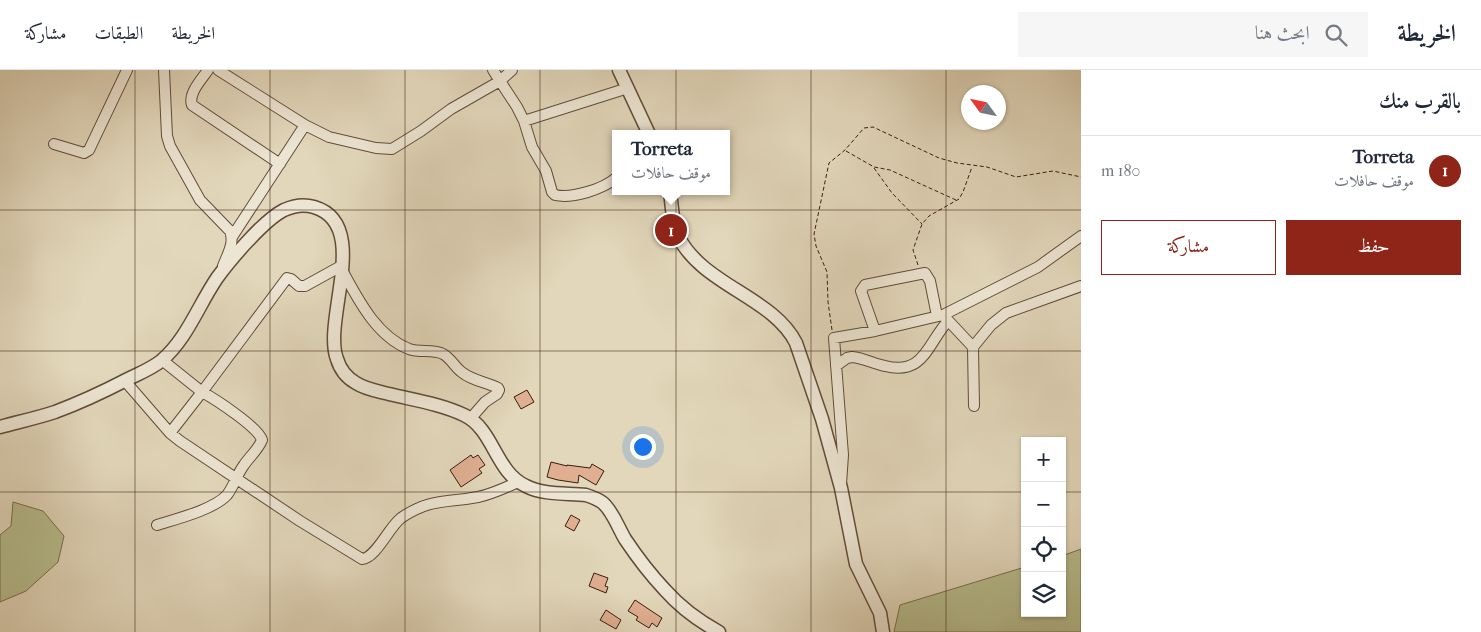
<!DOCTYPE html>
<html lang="ar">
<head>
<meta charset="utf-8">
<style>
	body { margin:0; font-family:"IM FELL French Canon",Amiri,serif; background:#f6f6f7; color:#1f2937; direction:rtl }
	.controls { position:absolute; right:15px; bottom:15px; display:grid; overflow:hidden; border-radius:0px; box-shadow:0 1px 4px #0004 }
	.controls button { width:45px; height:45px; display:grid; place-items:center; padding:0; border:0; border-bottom:1px solid #e0e1e3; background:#fff; color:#1f2937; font:25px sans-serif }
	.compass { position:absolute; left:961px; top:15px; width:45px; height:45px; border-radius:50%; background:#fff; box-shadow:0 1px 4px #0004; rotate:303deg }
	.you { position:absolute; left:642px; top:376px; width:18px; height:18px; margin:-12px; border:4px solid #fff; border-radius:50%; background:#1a73e8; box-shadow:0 0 0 8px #1a73e833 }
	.badge { display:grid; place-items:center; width:32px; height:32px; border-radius:50%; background:#8f2418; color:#fff; font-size:16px; font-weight:700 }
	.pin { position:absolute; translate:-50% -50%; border:2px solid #fff; box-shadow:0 1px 5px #0006 }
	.popup { position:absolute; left:612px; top:60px; width:118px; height:65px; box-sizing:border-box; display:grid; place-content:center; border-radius:0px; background:#fff; filter:drop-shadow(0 1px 4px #0005); font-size:16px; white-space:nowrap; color:#747a83 }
	.popup b { font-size:19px; color:#1f2937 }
	.popup::after { content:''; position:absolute; left:50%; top:100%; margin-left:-10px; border:10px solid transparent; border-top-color:#fff }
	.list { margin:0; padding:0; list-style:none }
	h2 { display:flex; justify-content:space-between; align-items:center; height:65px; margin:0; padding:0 20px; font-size:21px }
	h2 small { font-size:16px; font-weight:400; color:#747a83 }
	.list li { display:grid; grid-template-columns:32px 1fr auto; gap:15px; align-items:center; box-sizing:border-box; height:70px; padding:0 20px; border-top:1px solid #e0e1e3 }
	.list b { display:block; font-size:19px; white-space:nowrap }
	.list p { margin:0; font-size:16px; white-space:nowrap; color:#747a83 }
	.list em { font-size:16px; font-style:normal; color:#747a83 }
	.actions { display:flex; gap:10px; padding:15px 20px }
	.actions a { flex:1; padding:11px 0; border:1px solid #8f2418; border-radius:0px; text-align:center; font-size:18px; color:#8f2418 }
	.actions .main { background:#8f2418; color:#fff }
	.icon { flex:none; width:28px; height:28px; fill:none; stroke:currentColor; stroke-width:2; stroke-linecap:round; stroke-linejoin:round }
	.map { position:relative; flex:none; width:1081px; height:562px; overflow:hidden; direction:ltr }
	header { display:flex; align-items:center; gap:30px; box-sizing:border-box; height:70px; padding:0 25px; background:#fff; border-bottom:1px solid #e0e1e3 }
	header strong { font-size:24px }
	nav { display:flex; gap:28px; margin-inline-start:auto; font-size:18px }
	.search { width:350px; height:45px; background:#f6f6f7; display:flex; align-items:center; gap:12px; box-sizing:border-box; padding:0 18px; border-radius:0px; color:#747a83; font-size:19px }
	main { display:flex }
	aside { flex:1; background:#fff }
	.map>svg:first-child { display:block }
	.green { fill:#b7bd8e; stroke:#786e4d }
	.building { fill:#e0af92; stroke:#381e0c }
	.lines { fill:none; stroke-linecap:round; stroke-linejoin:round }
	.minor-casing { stroke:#624c38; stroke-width:12 }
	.tertiary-casing { stroke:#624c38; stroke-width:15 }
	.path { stroke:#381e0c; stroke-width:1; stroke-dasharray:4 2.5; stroke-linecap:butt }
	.minor { stroke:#ece5d3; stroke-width:10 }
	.tertiary { stroke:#ece5d3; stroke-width:12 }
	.grid { fill:none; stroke:#381e0c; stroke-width:1; stroke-opacity:0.55 }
</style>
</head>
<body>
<header>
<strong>الخريطة</strong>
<div class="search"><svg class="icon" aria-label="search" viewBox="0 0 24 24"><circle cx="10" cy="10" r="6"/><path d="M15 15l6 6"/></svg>ابحث هنا</div>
<nav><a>الخريطة</a><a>الطبقات</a><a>مشاركة</a></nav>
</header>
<main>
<aside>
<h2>بالقرب منك<small></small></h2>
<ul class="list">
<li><span class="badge">1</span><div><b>Torreta</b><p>موقف حافلات</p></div><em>180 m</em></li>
</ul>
<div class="actions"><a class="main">حفظ</a><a>مشاركة</a></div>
</aside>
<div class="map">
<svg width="1081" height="562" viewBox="0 0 1081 562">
	<rect width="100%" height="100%" fill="#e2d7bb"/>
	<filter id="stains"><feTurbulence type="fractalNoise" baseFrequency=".004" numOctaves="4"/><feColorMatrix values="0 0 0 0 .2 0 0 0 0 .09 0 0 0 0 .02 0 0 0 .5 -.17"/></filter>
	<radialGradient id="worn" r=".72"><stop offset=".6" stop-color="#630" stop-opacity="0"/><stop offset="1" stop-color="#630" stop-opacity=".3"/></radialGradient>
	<path class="green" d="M13,432L43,441L64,466L58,492L26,521L0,532V465L11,456Z
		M1081,479V562H894L900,535L1025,497V543H1062V486Z"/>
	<path class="building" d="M527,320L534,332L521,339L514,327Z
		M471,385L473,388L478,385L485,395L479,399L482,403L461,417L450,400Z
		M551,392L567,396V395L590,398L592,394L604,401L596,415L579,405L578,413L558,410L547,407Z
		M571,445L580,450L574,461L565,456Z
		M594,503L608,508L605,516L608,517L606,523L589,516Z
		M635,530L662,548L657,557L652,553L649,558L636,550L638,547L628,541Z
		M606,540L621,550L616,559L600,550Z"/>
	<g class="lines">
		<g class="minor-casing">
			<path id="minor" d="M164,0L167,66L170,76L200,130L230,161C235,173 227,185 223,196
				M208,0C202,9 188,23 192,35L280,94
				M218,0L305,55L232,167
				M512,0L500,11L517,37L524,51L628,18
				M524,51L532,77L546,101L552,122L555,125C572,129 603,119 616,108
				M305,55L329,67L376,78L392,79L421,61L451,39L500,11L493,0
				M54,74L84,83L89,80L127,0
				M342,200C358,229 376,266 409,279C420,283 433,279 443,284C452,289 455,298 463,303C473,311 487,312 498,318L499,320L497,324L485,332L471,348
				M943,245L1038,197L1081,166
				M875,261L861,221L865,215L925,203L930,211L937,246
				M973,277L991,255L1006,243L1081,216
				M162,290L202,322L170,363
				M836,296L847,288L852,287C864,288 874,294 885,296C924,306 927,274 948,251
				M125,311L170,363L180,371L300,451L362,489C376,488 389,457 401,448C430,428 447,433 478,427C492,424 505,418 518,412
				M841,414L843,385L834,268L875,261L943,245L973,277L974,336
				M157,455C176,449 213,440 227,425C234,416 237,404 244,395C250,386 258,380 262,370C258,357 215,329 202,322L287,208L291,209L299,216H305L343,195"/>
		</g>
		<g class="tertiary-casing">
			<path id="tertiary" d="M619,0L649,64
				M670,121C672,136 672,153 678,166C702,215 773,227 796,273L822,349L841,418L856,494L880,543L883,562
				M0,357C18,352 37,348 55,342C79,333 103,322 126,310C138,304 151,299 161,291C187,269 198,236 217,208C230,190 264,150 284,140C293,136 304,134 314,137C372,154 322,250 337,289C340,299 347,308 356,313C365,319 377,321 389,324C414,330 441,334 464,345C494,359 495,402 526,416C543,425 566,423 586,425C592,427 598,429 603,433C613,442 618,457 625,469C637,487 650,504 665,520C680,537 699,551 719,562"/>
		</g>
		<path class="path" d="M846,81L874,97L890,100L956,130
			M874,98L892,123L922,154
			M918,195L913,180L922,154L929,146L959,129L963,122L972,97
			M832,260L828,232L827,202L816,176L814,164L829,93L845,80L864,58L873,57L939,88L957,93L987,97L1016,107L1053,101L1081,107"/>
		<use href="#minor" class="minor"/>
		<use href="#tertiary" class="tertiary"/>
	</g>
	<path class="grid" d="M135,0V562M270,0V562M405,0V562M540,0V562M676,0V562M811,0V562M946,0V562M0,140H1081M0,281H1081M0,422H1025M1062,422H1081"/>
	<rect width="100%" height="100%" filter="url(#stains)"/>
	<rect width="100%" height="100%" fill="url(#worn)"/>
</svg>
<div class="controls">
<button>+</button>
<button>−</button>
<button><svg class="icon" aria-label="locate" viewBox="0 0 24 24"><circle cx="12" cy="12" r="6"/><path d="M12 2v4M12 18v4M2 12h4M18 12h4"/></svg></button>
<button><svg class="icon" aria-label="layers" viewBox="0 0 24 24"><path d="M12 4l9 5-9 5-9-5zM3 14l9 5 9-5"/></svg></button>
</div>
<svg class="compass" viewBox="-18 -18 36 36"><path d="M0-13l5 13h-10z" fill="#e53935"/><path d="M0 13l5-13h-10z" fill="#747a83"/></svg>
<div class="you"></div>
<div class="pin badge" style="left:671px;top:160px">1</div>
<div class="popup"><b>Torreta</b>موقف حافلات</div>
</div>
</main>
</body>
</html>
